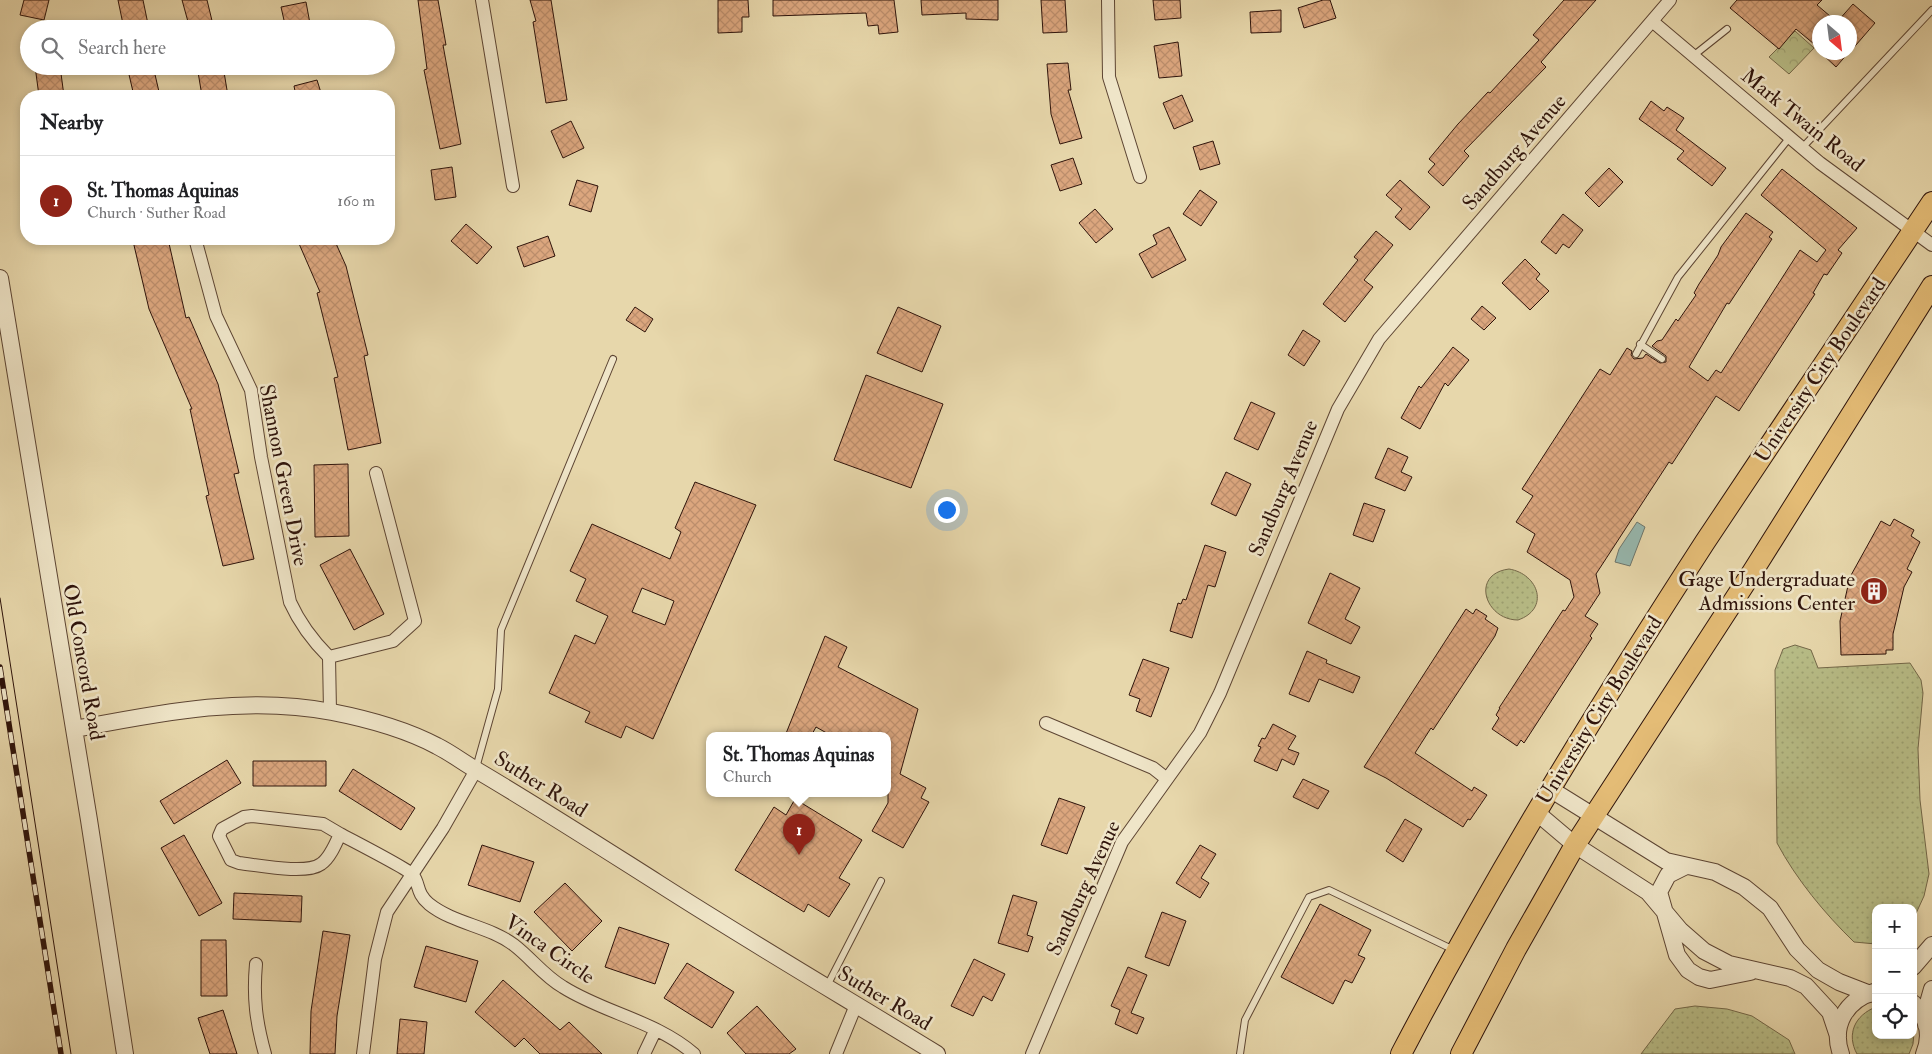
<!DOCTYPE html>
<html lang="en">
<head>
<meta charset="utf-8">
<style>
	body { margin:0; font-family:"IM FELL Double Pica",serif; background:#f2f2f2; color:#202124 }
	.controls { position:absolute; right:15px; bottom:15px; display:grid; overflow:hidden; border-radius:10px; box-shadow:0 2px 8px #0003 }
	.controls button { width:45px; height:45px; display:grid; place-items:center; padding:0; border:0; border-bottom:1px solid #e0e0e0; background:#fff; color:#202124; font:25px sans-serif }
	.compass { position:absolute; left:1812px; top:15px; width:45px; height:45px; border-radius:50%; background:#fff; box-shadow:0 2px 8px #0003; rotate:152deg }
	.you { position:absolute; left:946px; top:509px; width:18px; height:18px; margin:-12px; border:4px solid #fff; border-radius:50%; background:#1a73e8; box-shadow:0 0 0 8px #1a73e833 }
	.badge { display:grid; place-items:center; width:32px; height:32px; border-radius:50%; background:#8f2418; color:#fff; font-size:16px; font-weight:700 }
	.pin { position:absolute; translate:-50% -41px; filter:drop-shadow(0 1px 2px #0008) }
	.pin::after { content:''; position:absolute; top:26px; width:18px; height:15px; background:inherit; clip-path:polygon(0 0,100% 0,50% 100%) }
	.popup { position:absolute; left:706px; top:732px; width:185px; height:65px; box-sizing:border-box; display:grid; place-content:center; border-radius:10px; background:#fff; filter:drop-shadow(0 1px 4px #0005); font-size:16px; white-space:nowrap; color:#757577 }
	.popup b { font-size:19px; color:#202124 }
	.popup::after { content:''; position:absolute; left:50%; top:100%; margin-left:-10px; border:10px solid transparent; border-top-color:#fff }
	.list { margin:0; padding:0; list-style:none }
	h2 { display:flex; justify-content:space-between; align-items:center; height:65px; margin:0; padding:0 20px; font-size:21px }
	h2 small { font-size:16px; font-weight:400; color:#757577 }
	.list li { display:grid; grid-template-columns:32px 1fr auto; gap:15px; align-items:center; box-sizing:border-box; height:90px; padding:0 20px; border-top:1px solid #e0e0e0 }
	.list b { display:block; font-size:19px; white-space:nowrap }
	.list p { margin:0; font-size:16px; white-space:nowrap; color:#757577 }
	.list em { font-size:16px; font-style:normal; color:#757577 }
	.icon { flex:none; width:28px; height:28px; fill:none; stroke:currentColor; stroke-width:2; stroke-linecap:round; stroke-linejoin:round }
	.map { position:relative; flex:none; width:1932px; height:1054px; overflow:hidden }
	.search { position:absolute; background:#fff; box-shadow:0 2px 8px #0003; left:20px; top:20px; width:375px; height:55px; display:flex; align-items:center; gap:12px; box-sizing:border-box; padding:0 18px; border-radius:28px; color:#757577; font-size:19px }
	.panel { position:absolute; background:#fff; box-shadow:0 2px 8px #0003; left:20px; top:90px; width:375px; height:155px; border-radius:20px }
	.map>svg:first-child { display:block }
	.grass { fill:url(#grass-dots); stroke:#746849 }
	.park { fill:url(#park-crowns); stroke:#746849 }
	.water { fill:#97b8af; stroke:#6d766d }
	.building { fill:url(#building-cross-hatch); stroke:#2f140b; fill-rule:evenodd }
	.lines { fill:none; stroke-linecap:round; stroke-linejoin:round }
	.service-casing { stroke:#5d4533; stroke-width:8 }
	.minor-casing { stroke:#5d4533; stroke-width:14 }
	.tertiary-casing { stroke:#5d4533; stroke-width:18 }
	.primary-casing { stroke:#2f140b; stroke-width:22 }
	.service { stroke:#efe5c8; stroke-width:6 }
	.minor { stroke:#efe5c8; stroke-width:12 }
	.tertiary { stroke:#efe5c8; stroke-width:16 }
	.primary { stroke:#e4bc76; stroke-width:20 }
	.tram { stroke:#2f140b; stroke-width:1 }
	.rail-casing { stroke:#2f140b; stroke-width:5.5 }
	.rail { stroke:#efe5c8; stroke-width:4; stroke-dasharray:11; stroke-linecap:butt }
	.labels { text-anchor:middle; stroke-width:5; stroke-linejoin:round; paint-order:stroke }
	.street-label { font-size:21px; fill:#2f140b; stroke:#efe5c8 }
	.poi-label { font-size:21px; fill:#2f140b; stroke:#efe5c8; text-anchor:end }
</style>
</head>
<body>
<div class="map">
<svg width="1932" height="1054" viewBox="0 0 1932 1054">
	<defs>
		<pattern id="grass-dots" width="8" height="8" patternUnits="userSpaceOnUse" patternTransform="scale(1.25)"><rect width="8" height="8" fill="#b8bd87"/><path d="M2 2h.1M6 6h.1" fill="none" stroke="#9ea273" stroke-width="1.8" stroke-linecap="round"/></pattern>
		<pattern id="park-crowns" width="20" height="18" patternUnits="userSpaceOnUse" patternTransform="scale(1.25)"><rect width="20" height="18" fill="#b8bd87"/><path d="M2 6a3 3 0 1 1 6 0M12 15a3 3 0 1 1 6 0" fill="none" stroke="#9ea273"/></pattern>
		<pattern id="building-cross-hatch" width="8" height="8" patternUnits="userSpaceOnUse" patternTransform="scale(1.25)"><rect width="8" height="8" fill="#dba67e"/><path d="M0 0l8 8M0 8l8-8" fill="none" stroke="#bc8e6c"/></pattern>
	</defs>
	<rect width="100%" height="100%" fill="#e7d7ab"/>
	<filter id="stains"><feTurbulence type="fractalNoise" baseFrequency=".004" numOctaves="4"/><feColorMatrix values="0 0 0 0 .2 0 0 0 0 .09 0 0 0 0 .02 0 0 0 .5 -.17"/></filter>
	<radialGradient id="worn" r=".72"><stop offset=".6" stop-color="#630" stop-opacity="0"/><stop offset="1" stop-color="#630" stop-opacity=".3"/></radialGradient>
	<path class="grass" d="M1509,569C1539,574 1550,609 1518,620C1485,620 1470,574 1509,569Z
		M1795,645L1811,650L1818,668L1910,663L1921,680L1923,693L1918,749L1920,800L1929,874L1924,896L1913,920V908H1876V944L1854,942C1825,914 1796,879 1777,843L1775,670L1783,649Z
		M1695,1006L1727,1009L1752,1016L1789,1040L1795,1054H1641L1675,1009Z
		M1876,1007V1035H1913V1032L1914,1033L1913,1044L1909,1054H1857C1846,1034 1855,1015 1876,1007Z"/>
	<path class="park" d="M1795,31L1814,48L1789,74L1769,57Z"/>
	<path class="water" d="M1637,522L1645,527L1630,566L1615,562L1619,549Z"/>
	<path class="building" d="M24,0H49L44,20L20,15Z
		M118,0H143L149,29H124Z
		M182,0H207L214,29H190Z
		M418,0H438L446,45H443L461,144L440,149L424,70L427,69Z
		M530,0H551L567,100L546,103L533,22L536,21Z
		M718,0H748L749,17H742V32L718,33Z
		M773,0H894L898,32L879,34L878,25L868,26L866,13L773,16Z
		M921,0H998V20L966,19V13L922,15Z
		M1041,0H1065L1067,32L1043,33Z
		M1153,0H1180L1181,18L1155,20Z
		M1323,0H1330L1336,18L1304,28L1298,8Z
		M1564,0H1596L1541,62L1546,67L1464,151L1469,156L1443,186L1428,172L1435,164L1429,159L1458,124L1488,92L1490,93L1539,40L1533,35Z
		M1737,0H1822L1817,5L1837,22H1820V49L1796,29L1779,49L1730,8Z
		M306,2L311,29H286L281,7Z
		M1853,4L1875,23L1850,52V22H1837Z
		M1281,10V32L1251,33L1250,12Z
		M1178,42L1182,76L1159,78L1154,46Z
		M1820,52H1849L1836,67Z
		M1068,63L1071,90H1068L1082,138L1060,144L1051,114L1047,64Z
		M35,66H60L64,96H39Z
		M127,66H153L160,96H134Z
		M197,66H223L228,96H202Z
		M317,80L322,96H296L294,86Z
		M1182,95L1193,121L1174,129L1163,103Z
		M1651,101L1664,111L1667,107L1684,118L1676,130L1726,168L1712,186L1677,159L1684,151L1639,119Z
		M571,121L584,148L563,158L551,131Z
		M1213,141L1220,164L1200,170L1193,147Z
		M1073,158L1082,184L1060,191L1051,165Z
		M452,167L456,197L435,200L431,170Z
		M1609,168L1623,182L1599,207L1585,193Z
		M1782,169L1857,228L1838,250L1842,253L1827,275L1824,274L1813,293L1815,294L1739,411L1716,396L1672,464L1669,462L1596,574L1600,593L1585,616L1598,624L1590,636L1592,638L1524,743L1521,740L1517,746L1492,729L1499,718L1496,715L1500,708H1499L1563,610L1565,611L1574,597L1570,580L1527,552L1535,534L1516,522L1533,496L1522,489L1600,369L1610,375L1627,348L1632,351L1631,355L1634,359L1643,358L1646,354L1660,363L1666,362V356L1652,346L1657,341L1662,340L1676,319L1678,321L1696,295L1694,293L1699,284L1718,255L1721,247L1746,213L1773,232L1769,237L1772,239L1729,304L1727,303L1689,367L1708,381L1716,370L1721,373L1800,250L1817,262L1826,250L1761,195Z
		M577,180L598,186L591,212L569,205Z
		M1400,180L1430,207L1410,230L1395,217L1402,209L1386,195Z
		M1200,190L1217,202L1201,226L1183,214Z
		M1095,209L1113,229L1096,243L1079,223Z
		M1563,214L1583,230L1569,248L1563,244L1556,254L1541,242Z
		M466,224L492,247L477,264L451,241Z
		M1169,227L1186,260L1152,278L1139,254L1157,244L1153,235Z
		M1376,231L1393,245L1364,280L1373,287L1345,322L1323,304L1358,260L1354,257Z
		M548,236L555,256L524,267L517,247Z
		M142,239H168L186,318L189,317L218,384L239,473L234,474L254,559L223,566L206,496L209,495L190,409H192L149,309L133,241Z
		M297,239H334L346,266L368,355L364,356L381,443L348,450L334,378L338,377L317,293L320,292Z
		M1525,259L1540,274L1536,279L1549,291L1530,310L1502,283Z
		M1482,306L1496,318L1484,330L1471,319Z
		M635,307L653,319L645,332L626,320Z
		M898,307L941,326L922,372L877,353Z
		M1303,330L1320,341L1304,366L1288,355Z
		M1453,347L1469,360L1448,386L1445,383L1420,429L1401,418L1419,386L1421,388Z
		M866,375L943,404L911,488L834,460Z
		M1251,402L1275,413L1258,450L1234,439Z
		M1388,448L1408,457L1401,472L1412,477L1405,491L1375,478Z
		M348,464L349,536L315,537L314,465Z
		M1226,472L1251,484L1236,516L1211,504Z
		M695,482L756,505L653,739L626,726L621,738L585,722L590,712L549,693L575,635L595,644L608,616L576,601L586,579L570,571L592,524L670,559L681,532L675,528ZM642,588L674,601L665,625L632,612Z
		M1364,503L1385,510L1373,542L1353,535Z
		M1894,519L1914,530L1911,536L1920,542L1907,569L1912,572L1904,587L1893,634V650H1886V654L1841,655L1840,621L1850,577L1881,521L1890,526Z
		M1205,545L1226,552L1215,587L1208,585L1192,638L1170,631L1178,603L1181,604L1183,599L1186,600Z
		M350,549L384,614L354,630L320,565Z
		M1330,573L1360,588L1345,619L1360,627L1351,644L1308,623Z
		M1466,609L1473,614L1476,609L1487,616L1485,619L1498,628L1495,636L1433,730L1431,728L1415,753L1472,791L1474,787L1487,795L1470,820L1468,819L1463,827L1386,778L1364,767Z
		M825,636L847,647L838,667L918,709L900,774L926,788L921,798L929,802L903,848L872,831L888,803V736H832L816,727L811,736H785Z
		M1307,651L1327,660L1326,663L1360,677L1353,693L1319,679L1309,702L1289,694Z
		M1143,659L1169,668L1151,717L1136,711L1140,699L1129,695Z
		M1273,724L1296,736L1288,749L1299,753L1294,765L1282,759L1277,771L1254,761L1261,747L1258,746L1262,738L1265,739Z
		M227,760L241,783L174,824L160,801Z
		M253,761H326V786H253Z
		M353,769L415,808L401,830L339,791Z
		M1303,779L1329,791L1318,809L1293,797Z
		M1059,798L1085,807L1067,854L1041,845Z
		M795,799L862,840L839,878L850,884L829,917L808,904L804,912L735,870L774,807L786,815Z
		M1405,819L1422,829L1403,862L1386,851Z
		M184,835L222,903L199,916L161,848Z
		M482,845L534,862L520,902L468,885Z
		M1200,845L1216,854L1201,878L1209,883L1200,898L1176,883Z
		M565,883L602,921L572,951L534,912Z
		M234,893L302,896L301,922L233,919Z
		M1013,895L1037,902L1027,935L1033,937L1028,952L998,943Z
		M1320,904L1371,930L1358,955L1365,958L1352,983L1345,980L1333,1004L1281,977Z
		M1162,912L1186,921L1169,966L1145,957Z
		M619,927L669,944L655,984L605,967Z
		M323,931L350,935L337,1016L335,1054H310L311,1011Z
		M201,940H226L227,996H201Z
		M426,946L478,961L466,1002L414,987Z
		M974,959L1005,974L992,1001L983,996L973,1016L951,1006Z
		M687,963L734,992L712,1028L664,998Z
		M1128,967L1147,975L1131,1013L1144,1018L1137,1034L1115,1024L1120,1010L1111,1006Z
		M503,980L560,1030L569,1022L602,1054H540L524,1038L515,1047L475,1012Z
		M757,1006L796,1049L789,1054H746L727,1033Z
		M223,1010L237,1054H210L198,1018Z
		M400,1019L427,1022L424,1054H397Z"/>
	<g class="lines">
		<g class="service-casing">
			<path id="service" d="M1693,56L1727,29
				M1802,148L1932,10
				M1640,344L1662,359
				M1636,354L1678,277L1790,137
				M476,768L498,689L501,630L613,359
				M827,986L881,881
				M1240,1054L1245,1020L1309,897L1329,890L1454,950"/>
		</g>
		<g class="minor-casing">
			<path id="minor" d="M482,0L513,186
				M1108,0L1109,77L1140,177
				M1652,21L1820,163L1932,245
				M196,242L216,316L251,390L261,457L290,602C300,624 312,640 329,657L330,711
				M329,657L393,641L415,621L376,473
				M1046,723L1153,768L1167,779
				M252,816L323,824L340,834C336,843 330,858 321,864C306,875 258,865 239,863L231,860L219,836L222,829L244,817Z
				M340,834C351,840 408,869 413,875C420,885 416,893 429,904C454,924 489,926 514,945C531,958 544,976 563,987C604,1013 656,1021 694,1054
				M256,964C253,997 256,1022 265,1054
				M363,1054L375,959L387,912L443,828L476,770
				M644,1054L655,1031
				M836,1054L856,1005
				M1032,1054L1122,842L1200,733L1220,693L1338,409L1379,339L1670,0"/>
		</g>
		<g class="tertiary-casing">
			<path id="tertiary" d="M0,278L89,820L125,1054
				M75,729C159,713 246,695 332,712C368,719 405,729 437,746C451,753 464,763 478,771C539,807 598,845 658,883C750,942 844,997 937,1054
				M1550,789L1666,861L1715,872L1744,887L1770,908L1797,949L1818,970L1839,982L1870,994
				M1536,812L1575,845L1648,892L1680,930L1704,951L1729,964L1790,978L1806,986L1830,1012L1838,1036
				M1686,866L1668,875L1659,892L1677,955L1688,970L1699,977L1710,980L1750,972
				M1913,967L1932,945
				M1913,1003C1927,1017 1932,1035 1924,1054
				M1926,1025V1010L1932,989
				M1841,1054C1831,1026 1846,1000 1874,992"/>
		</g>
		<g class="primary-casing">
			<path id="primary" d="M1401,1054C1493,878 1597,709 1705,542C1780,428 1857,316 1932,202
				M1461,1054L1516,949L1575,845L1753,571L1932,286"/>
		</g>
		<use href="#service" class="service"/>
		<use href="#minor" class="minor"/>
		<use href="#tertiary" class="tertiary"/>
		<use href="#primary" class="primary"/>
		<path class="tram" d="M0,598L71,1054"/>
		<g class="rail-casing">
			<path id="rail" d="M0,667L61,1054"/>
		</g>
		<use href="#rail" class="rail"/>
	</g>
	<defs>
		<g id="building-disc" transform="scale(1.4375)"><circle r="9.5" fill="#8f2418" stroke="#efe5c8"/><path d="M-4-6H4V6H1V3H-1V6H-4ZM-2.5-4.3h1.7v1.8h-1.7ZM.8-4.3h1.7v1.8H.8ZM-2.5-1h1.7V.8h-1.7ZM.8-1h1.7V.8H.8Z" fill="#fff"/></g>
	</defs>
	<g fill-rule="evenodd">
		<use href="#building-disc" x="1874" y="591"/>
	</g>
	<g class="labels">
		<g class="street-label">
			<text transform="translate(1803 120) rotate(39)" y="7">Mark Twain Road</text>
			<text transform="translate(1514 152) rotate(-49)" y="7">Sandburg Avenue</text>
			<text transform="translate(1820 370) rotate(-56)" y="7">University City Boulevard</text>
			<text transform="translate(284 475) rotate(79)" y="7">Shannon Green Drive</text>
			<text transform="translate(1283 488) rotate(-67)" y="7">Sandburg Avenue</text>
			<text transform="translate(84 662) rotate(80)" y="7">Old Concord Road</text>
			<text transform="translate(1599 710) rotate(-58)" y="7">University City Boulevard</text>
			<text transform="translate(541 784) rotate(32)" y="7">Suther Road</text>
			<text transform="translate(1083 888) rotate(-65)" y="7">Sandburg Avenue</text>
			<text transform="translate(550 949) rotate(35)" y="7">Vinca Circle</text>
			<text transform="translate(885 998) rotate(31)" y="7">Suther Road</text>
		</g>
		<g class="poi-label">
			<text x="1855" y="586">Gage Undergraduate<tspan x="1855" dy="24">Admissions Center</tspan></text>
		</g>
	</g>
	<rect width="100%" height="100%" filter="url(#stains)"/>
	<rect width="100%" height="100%" fill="url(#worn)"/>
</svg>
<div class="controls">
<button>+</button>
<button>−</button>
<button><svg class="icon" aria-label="locate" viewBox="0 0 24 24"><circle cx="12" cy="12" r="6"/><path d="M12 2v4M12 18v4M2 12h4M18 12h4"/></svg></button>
</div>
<svg class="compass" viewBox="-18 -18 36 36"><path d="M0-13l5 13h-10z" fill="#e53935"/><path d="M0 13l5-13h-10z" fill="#757577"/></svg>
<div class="you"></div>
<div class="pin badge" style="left:799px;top:855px">1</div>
<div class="popup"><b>St. Thomas Aquinas</b>Church</div>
<div class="search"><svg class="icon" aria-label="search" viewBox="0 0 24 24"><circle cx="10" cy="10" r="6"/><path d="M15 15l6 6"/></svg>Search here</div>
<section class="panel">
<h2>Nearby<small></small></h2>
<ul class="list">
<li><span class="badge">1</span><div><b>St. Thomas Aquinas</b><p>Church · Suther Road</p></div><em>160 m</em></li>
</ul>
</section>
</div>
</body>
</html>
